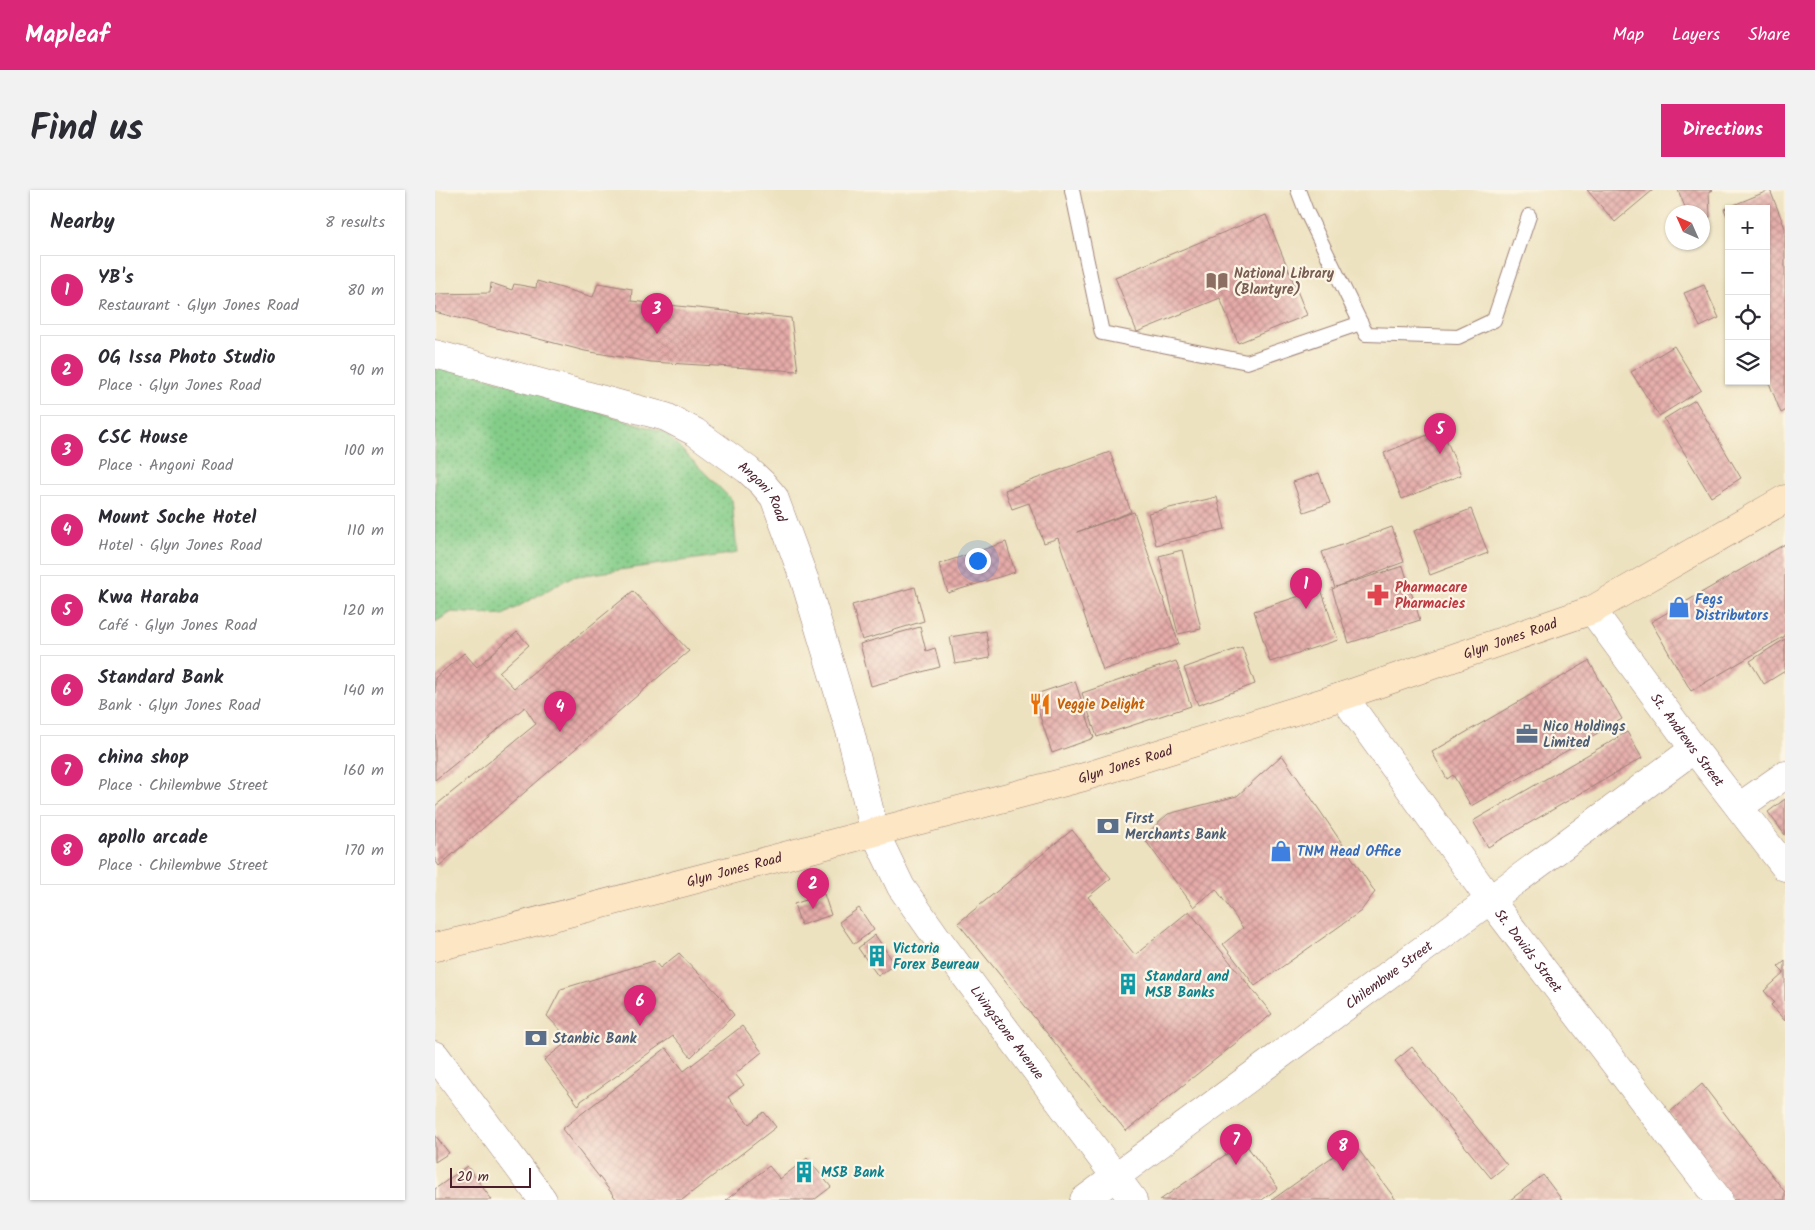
<!DOCTYPE html>
<html lang="en">
<head>
<meta charset="utf-8">
<style>
	body { margin:0; font-family:Kalam,sans-serif; background:#f2f2f3; color:#2b2b33 }
	.controls { position:absolute; right:15px; top:15px; display:grid; overflow:hidden; border-radius:0px; box-shadow:0 1px 4px #0004 }
	.controls button { width:45px; height:45px; display:grid; place-items:center; padding:0; border:0; border-bottom:1px solid #e1e1e2; background:#fff; color:#2b2b33; font:25px sans-serif }
	.compass { position:absolute; left:1230px; top:15px; width:45px; height:45px; border-radius:50%; background:#fff; box-shadow:0 1px 4px #0004; rotate:315deg }
	.scale { position:absolute; left:15px; bottom:12px; width:81px; box-sizing:border-box; padding-left:5px; border:2px solid #4a1f2b; border-top:0; font-size:14px; line-height:18px; white-space:nowrap; color:#4a1f2b; -webkit-text-stroke:4px #fcf5e5; paint-order:stroke }
	.you { position:absolute; left:542px; top:370px; width:18px; height:18px; margin:-12px; border:4px solid #fff; border-radius:50%; background:#1a73e8; box-shadow:0 0 0 8px #1a73e833 }
	.badge { display:grid; place-items:center; width:32px; height:32px; border-radius:50%; background:#db2777; color:#fff; font-size:16px; font-weight:700 }
	.pin { position:absolute; translate:-50% -41px; filter:drop-shadow(0 1px 2px #0008) }
	.pin::after { content:''; position:absolute; top:26px; width:18px; height:15px; background:inherit; clip-path:polygon(0 0,100% 0,50% 100%) }
	.list { margin:0; padding:0; list-style:none }
	h2 { display:flex; justify-content:space-between; align-items:center; height:65px; margin:0; padding:0 20px; font-size:21px }
	h2 small { font-size:16px; font-weight:400; color:#7c7c81 }
	.list li { display:grid; grid-template-columns:32px 1fr auto; gap:15px; align-items:center; box-sizing:border-box; height:70px; margin:0 10px 10px; padding:0 10px; border:1px solid #e1e1e2; border-radius:0px }
	.list b { display:block; font-size:19px; white-space:nowrap }
	.list p { margin:0; font-size:16px; white-space:nowrap; color:#7c7c81 }
	.list em { font-size:16px; font-style:normal; color:#7c7c81 }
	.icon { flex:none; width:28px; height:28px; fill:none; stroke:currentColor; stroke-width:2; stroke-linecap:round; stroke-linejoin:round }
	.map { position:relative; flex:none; width:1350px; height:1010px; overflow:hidden; border-radius:0px }
	header { display:flex; align-items:center; gap:30px; box-sizing:border-box; height:70px; padding:0 25px; background:#db2777; color:#fff }
	header strong { font-size:24px }
	nav { display:flex; gap:28px; margin-inline-start:auto; font-size:18px }
	.intro { display:flex; align-items:center; justify-content:space-between; box-sizing:border-box; height:120px; padding:0 30px }
	h1 { margin:0; font-size:35px }
	.button { padding:12px 22px; border-radius:0px; background:#db2777; color:#fff; font-size:18px; font-weight:700 }
	main { display:flex; gap:30px; padding:0 30px }
	aside { flex:1; background:#fff; border-radius:0px; box-shadow:0 1px 4px #0004 }
	.map>svg:first-child { display:block }
	.park { fill:url(#park-dots); stroke:#67765a }
	.building { fill:url(#building-cross-hatch) }
	.lines { fill:none; stroke-linecap:round; stroke-linejoin:round }
	.lane-casing { stroke:#9c8076; stroke-width:16 }
	.street-casing { stroke:#9c8076; stroke-width:29 }
	.secondary-casing { stroke:#9c8076; stroke-width:29 }
	.lane { stroke:#fff; stroke-width:14 }
	.street { stroke:#fff; stroke-width:28 }
	.secondary { stroke:#fce6c4; stroke-width:28 }
	.labels { text-anchor:middle; stroke-width:4.5; stroke-linejoin:round; paint-order:stroke }
	.education-label { font-size:14px; font-weight:bold; fill:#785e54; stroke:#fcf5e5; text-anchor:start }
	.street-label { font-size:14px; fill:#4a1f2b; stroke:#fcf5e5 }
	.health-label { font-size:14px; font-weight:bold; fill:#be3a42; stroke:#fcf5e5; text-anchor:start }
	.shop-label { font-size:14px; font-weight:bold; fill:#366cbe; stroke:#fcf5e5; text-anchor:start }
	.food-label { font-size:14px; font-weight:bold; fill:#c56008; stroke:#fcf5e5; text-anchor:start }
	.service-label { font-size:14px; font-weight:bold; fill:#4e5e75; stroke:#fcf5e5; text-anchor:start }
	.culture-label { font-size:14px; font-weight:bold; fill:#0d838f; stroke:#fcf5e5; text-anchor:start }
</style>
</head>
<body>
<header>
<strong>Mapleaf</strong>
<nav><a>Map</a><a>Layers</a><a>Share</a></nav>
</header>
<div class="intro"><h1>Find us</h1><a class="button">Directions</a></div>
<main>
<aside>
<h2>Nearby<small>8 results</small></h2>
<ul class="list">
<li><span class="badge">1</span><div><b>YB's</b><p>Restaurant · Glyn Jones Road</p></div><em>80 m</em></li>
<li><span class="badge">2</span><div><b>OG Issa Photo Studio</b><p>Place · Glyn Jones Road</p></div><em>90 m</em></li>
<li><span class="badge">3</span><div><b>CSC House</b><p>Place · Angoni Road</p></div><em>100 m</em></li>
<li><span class="badge">4</span><div><b>Mount Soche Hotel</b><p>Hotel · Glyn Jones Road</p></div><em>110 m</em></li>
<li><span class="badge">5</span><div><b>Kwa Haraba</b><p>Café · Glyn Jones Road</p></div><em>120 m</em></li>
<li><span class="badge">6</span><div><b>Standard Bank</b><p>Bank · Glyn Jones Road</p></div><em>140 m</em></li>
<li><span class="badge">7</span><div><b>china shop</b><p>Place · Chilembwe Street</p></div><em>160 m</em></li>
<li><span class="badge">8</span><div><b>apollo arcade</b><p>Place · Chilembwe Street</p></div><em>170 m</em></li>
</ul>
</aside>
<div class="map">
<svg width="1350" height="1010" viewBox="0 0 1350 1010">
	<defs>
		<pattern id="park-dots" width="8" height="8" patternUnits="userSpaceOnUse" patternTransform="scale(1.25)"><rect width="8" height="8" fill="#84cd89"/><path d="M2 2h.1M6 6h.1" fill="none" stroke="#6ea670" stroke-width="1.8" stroke-linecap="round"/></pattern>
		<pattern id="building-cross-hatch" width="8" height="8" patternUnits="userSpaceOnUse" patternTransform="scale(1.25)"><rect width="8" height="8" fill="#e5aca9"/><path d="M0 0l8 8M0 8l8-8" fill="none" stroke="#bc8b8a"/></pattern>
	</defs>
	<rect width="100%" height="100%" fill="#fcf5e5"/>
	<filter id="ink" filterUnits="userSpaceOnUse"><feTurbulence type="fractalNoise" baseFrequency=".02" numOctaves="2"/><feDisplacementMap in="SourceGraphic" scale="10" xChannelSelector="R" yChannelSelector="G"/><feConvolveMatrix kernelMatrix="1 2 1 2 8 2 1 2 1" color-interpolation-filters="sRGB"/></filter>
	<filter id="wash" filterUnits="userSpaceOnUse"><feTurbulence type="fractalNoise" baseFrequency=".0096" numOctaves="4" result="noise"/><feDisplacementMap in="SourceGraphic" scale="20" xChannelSelector="R" yChannelSelector="G"/><feGaussianBlur stdDeviation="1.12" result="paint"/><feColorMatrix in="noise" values="0 0 0 0 0 0 0 0 0 0 0 0 0 0 0 0 0 1.4 0 .05"/><feComposite in="paint" operator="in"/></filter>
	<g filter="url(#wash)">
		<rect width="100%" height="100%" fill="#ede2c0"/>
		<path class="park" d="M0,171L229,242L297,310L302,363L136,387L68,425L17,422L0,432Z"/>
		<g id="blocks">
			<path class="building" d="M1152,0H1218L1180,32Z
				M1243,0H1278L1274,2L1275,27L1268,30V22H1252Z
				M1335,0L1350,38V221L1346,223L1331,185V133L1334,132L1331,126V19H1294V31L1289,19Z
				M831,25L872,125L803,153L785,108L702,142L680,87Z
				M102,91L158,107L163,93L197,99L196,111L356,128L363,181L216,172L150,161L0,122V104L55,103L56,93L77,100L79,94L101,98Z
				M1269,95L1284,128L1265,137L1249,103Z
				M1239,156L1266,200L1224,226L1196,182Z
				M1260,210L1306,288L1276,307L1229,229Z
				M1007,239L1026,285L967,309L949,263Z
				M675,262L696,322L642,342L699,322L744,454L668,480L623,348L609,353L594,313L577,319L570,300Z
				M884,283L895,313L869,322L858,292Z
				M782,307L790,339L721,355L713,323Z
				M1036,319L1053,363L995,385L979,341Z
				M957,337L969,372L901,397L968,376L985,430L914,453L897,399L900,398L887,362Z
				M571,352L580,382L513,403L504,374Z
				M1350,354V446L1256,501L1216,432Z
				M747,360L766,439L743,444L724,366Z
				M480,397L489,431L427,450L417,415Z
				M886,399L903,450L835,472L819,421Z
				M198,401L254,461L4,676L0,670V616L101,534L90,517L0,590V488L29,463L42,477L82,442L94,455L64,482L79,498Z
				M485,437L491,461L500,458L505,477L436,496L425,454Z
				M551,441L555,468L520,474L515,447Z
				M1350,449V481L1329,494L1315,471Z
				M807,457L820,494L763,515L749,478Z
				M741,471L756,516L662,547L647,503Z
				M1154,471L1187,529L1036,616L1018,585L1012,589L997,562Z
				M640,491L659,548L617,563L598,505Z
				M1192,542L1207,568L1053,657L1038,631Z
				M847,565L940,702L926,721L820,796L788,754L808,738L781,699L759,717L708,647L733,624L802,606Z
				M1350,609V645L1333,622Z
				M637,640L676,688L653,707L700,765L754,721L837,824L691,941L523,733Z
				M389,704L396,725L366,735L359,714Z
				M424,718L439,740L419,754L404,732Z
				M440,745L460,774L443,786L423,758Z
				M244,763L285,806L299,825L256,867L238,846L146,911L144,916L109,870L135,850L112,826L126,799L219,771L225,778Z
				M1350,771V831L1336,815L1339,812L1329,801L1349,783L1343,777Z
				M307,836L327,862L300,884L309,895L293,907L314,934L329,922L341,937L247,1010H182L127,939L231,858L249,881Z
				M977,857L1072,975L1056,988L960,871Z
				M1267,894L1350,1002V1010H1297L1235,922Z
				M0,945L14,963L0,972Z
				M809,952L843,998L827,1010H725Z
				M918,952L961,1010H837Z
				M372,968L396,997L379,1010H291L334,976L345,989Z
				M32,976L57,1010H0V999Z
				M1108,985L1127,1010H1075Z"/>
		</g>
	</g>
	<g filter="url(#ink)">
		<use href="#blocks" fill-opacity="0" stroke="#9c8076" stroke-width="1"/>
		<g class="lines">
			<g class="lane-casing">
				<path id="lane" d="M637,0L667,143L812,172L926,133
					M863,0L871,21L931,144L1023,147L1059,130L1094,26"/>
			</g>
			<g class="street-casing">
				<g id="street">
					<path id="s1" d="M0,164L231,227L260,242L313,280L327,293L339,307L370,391L415,541L440,643L466,697L502,748L698,1010"/>
					<path id="s2" d="M1157,420L1259,559L1350,677"/>
					<path id="s3" d="M908,506L1055,710L1284,1010"/>
					<path d="M1304,617L1350,585"/>
					<path d="M0,865L108,1010"/>
					<path id="s4" d="M649,1010L1259,559"/>
				</g>
			</g>
			<g class="secondary-casing">
				<g id="secondary">
					<path id="s5" d="M0,757L39,748L649,587L908,506L1157,420L1350,309"/>
				</g>
			</g>
			<use href="#lane" class="lane"/>
			<use href="#street" class="street"/>
			<use href="#secondary" class="secondary"/>
		</g>
	</g>
	<defs>
		<g id="library-bare" transform="scale(1.725)"><path d="M-6-4Q-3-5.5-.7-3.5V5Q-3 3-6 4ZM6-4Q3-5.5 .7-3.5V5Q3 3 6 4Z" fill="#8d6e63" stroke="#fcf5e5" stroke-width="2.5" paint-order="stroke"/></g>
		<g id="pharmacy-bare" transform="scale(1.725)"><path d="M-2-6h4v4h4v4h-4v4h-4v-4h-4v-4h4Z" fill="#e0444e" stroke="#fcf5e5" stroke-width="2.5" paint-order="stroke"/></g>
		<g id="shop-bare" transform="scale(1.725)"><path d="M-5-2.5h2.3a2.7 3.5 0 0 1 5.4 0H5L5.5 6h-11ZM-1.5-2.5h3a1.5 2.3 0 0 0-3 0Z" fill="#3f7fe0" stroke="#fcf5e5" stroke-width="2.5" paint-order="stroke"/></g>
		<g id="restaurant-bare" transform="scale(1.725)"><path d="M-5-6h1v4h1v-4h1v4h1v-4h1v5L-1.5 .5V6h-2V.5L-5-1ZM5-6V6H3V1.5H1.5Q1.5-4 5-6Z" fill="#e8710a" stroke="#fcf5e5" stroke-width="2.5" paint-order="stroke"/></g>
		<g id="office-bare" transform="scale(1.725)"><path d="M-6-3h4V-5.5h4V-3h4V5H-6ZM-1-4.5V-3h2v-1.5ZM-6 0V1H6V0Z" fill="#5c6f8a" stroke="#fcf5e5" stroke-width="2.5" paint-order="stroke"/></g>
		<g id="bank-bare" transform="scale(1.725)"><path d="M-6-4H6V4H-6ZM0-2.3a2.3 2.3 0 1 0 0 4.6a2.3 2.3 0 1 0 0-4.6Z" fill="#5c6f8a" stroke="#fcf5e5" stroke-width="2.5" paint-order="stroke"/></g>
		<g id="building-bare" transform="scale(1.725)"><path d="M-4-6H4V6H1V3H-1V6H-4ZM-2.5-4.3h1.7v1.8h-1.7ZM.8-4.3h1.7v1.8H.8ZM-2.5-1h1.7V.8h-1.7ZM.8-1h1.7V.8H.8Z" fill="#0f9aa8" stroke="#fcf5e5" stroke-width="2.5" paint-order="stroke"/></g>
	</defs>
	<g fill-rule="evenodd">
		<use href="#library-bare" x="782" y="91"/>
		<use href="#pharmacy-bare" x="943" y="405"/>
		<use href="#shop-bare" x="1244" y="417"/>
		<use href="#restaurant-bare" x="605" y="514"/>
		<use href="#office-bare" x="1092" y="544"/>
		<use href="#bank-bare" x="673" y="636"/>
		<use href="#shop-bare" x="846" y="661"/>
		<use href="#building-bare" x="442" y="766"/>
		<use href="#building-bare" x="693" y="794"/>
		<use href="#bank-bare" x="101" y="848"/>
		<use href="#building-bare" x="369" y="982"/>
	</g>
	<g class="labels">
		<g class="education-label">
			<text x="799" y="88">National Library<tspan x="799" dy="16">(Blantyre)</tspan></text>
		</g>
		<g class="street-label">
			<text dy="5" stroke="none"><textPath href="#s1" startOffset="364">Angoni Road</textPath></text>
			<text dy="5" stroke="none"><textPath href="#s5" startOffset="1119">Glyn Jones Road</textPath></text>
			<text dy="5" stroke="none"><textPath href="#s2" startOffset="161">St. Andrews Street</textPath></text>
			<text dy="5" stroke="none"><textPath href="#s5" startOffset="714">Glyn Jones Road</textPath></text>
			<text dy="5" stroke="none"><textPath href="#s5" startOffset="309">Glyn Jones Road</textPath></text>
			<text dy="5" stroke="none"><textPath href="#s3" startOffset="315">St. Davids Street</textPath></text>
			<text dy="5" stroke="none"><textPath href="#s4" startOffset="379">Chilembwe Street</textPath></text>
			<text dy="5" stroke="none"><textPath href="#s1" startOffset="966">Livingstone Avenue</textPath></text>
		</g>
		<g class="health-label">
			<text x="960" y="402">Pharmacare<tspan x="960" dy="16">Pharmacies</tspan></text>
		</g>
		<g class="shop-label">
			<text x="1260" y="414">Fegs<tspan x="1260" dy="16">Distributors</tspan></text>
			<text x="862" y="666">TNM Head Office</text>
		</g>
		<g class="food-label">
			<text x="622" y="519">Veggie Delight</text>
		</g>
		<g class="service-label">
			<text x="1108" y="541">Nico Holdings<tspan x="1108" dy="16">Limited</tspan></text>
			<text x="690" y="633">First<tspan x="690" dy="16">Merchants Bank</tspan></text>
			<text x="118" y="853">Stanbic Bank</text>
		</g>
		<g class="culture-label">
			<text x="458" y="763">Victoria<tspan x="458" dy="16">Forex Beureau</tspan></text>
			<text x="710" y="791">Standard and<tspan x="710" dy="16">MSB Banks</tspan></text>
			<text x="386" y="987">MSB Bank</text>
		</g>
	</g>
</svg>
<div class="controls">
<button>+</button>
<button>−</button>
<button><svg class="icon" aria-label="locate" viewBox="0 0 24 24"><circle cx="12" cy="12" r="6"/><path d="M12 2v4M12 18v4M2 12h4M18 12h4"/></svg></button>
<button><svg class="icon" aria-label="layers" viewBox="0 0 24 24"><path d="M12 4l9 5-9 5-9-5zM3 14l9 5 9-5"/></svg></button>
</div>
<svg class="compass" viewBox="-18 -18 36 36"><path d="M0-13l5 13h-10z" fill="#e53935"/><path d="M0 13l5-13h-10z" fill="#7c7c81"/></svg>
<div class="scale">20 m</div>
<div class="you"></div>
<div class="pin badge" style="left:871px;top:419px">1</div>
<div class="pin badge" style="left:378px;top:719px">2</div>
<div class="pin badge" style="left:222px;top:144px">3</div>
<div class="pin badge" style="left:125px;top:542px">4</div>
<div class="pin badge" style="left:1005px;top:264px">5</div>
<div class="pin badge" style="left:205px;top:836px">6</div>
<div class="pin badge" style="left:801px;top:975px">7</div>
<div class="pin badge" style="left:908px;top:981px">8</div>
</div>
</main>
</body>
</html>
